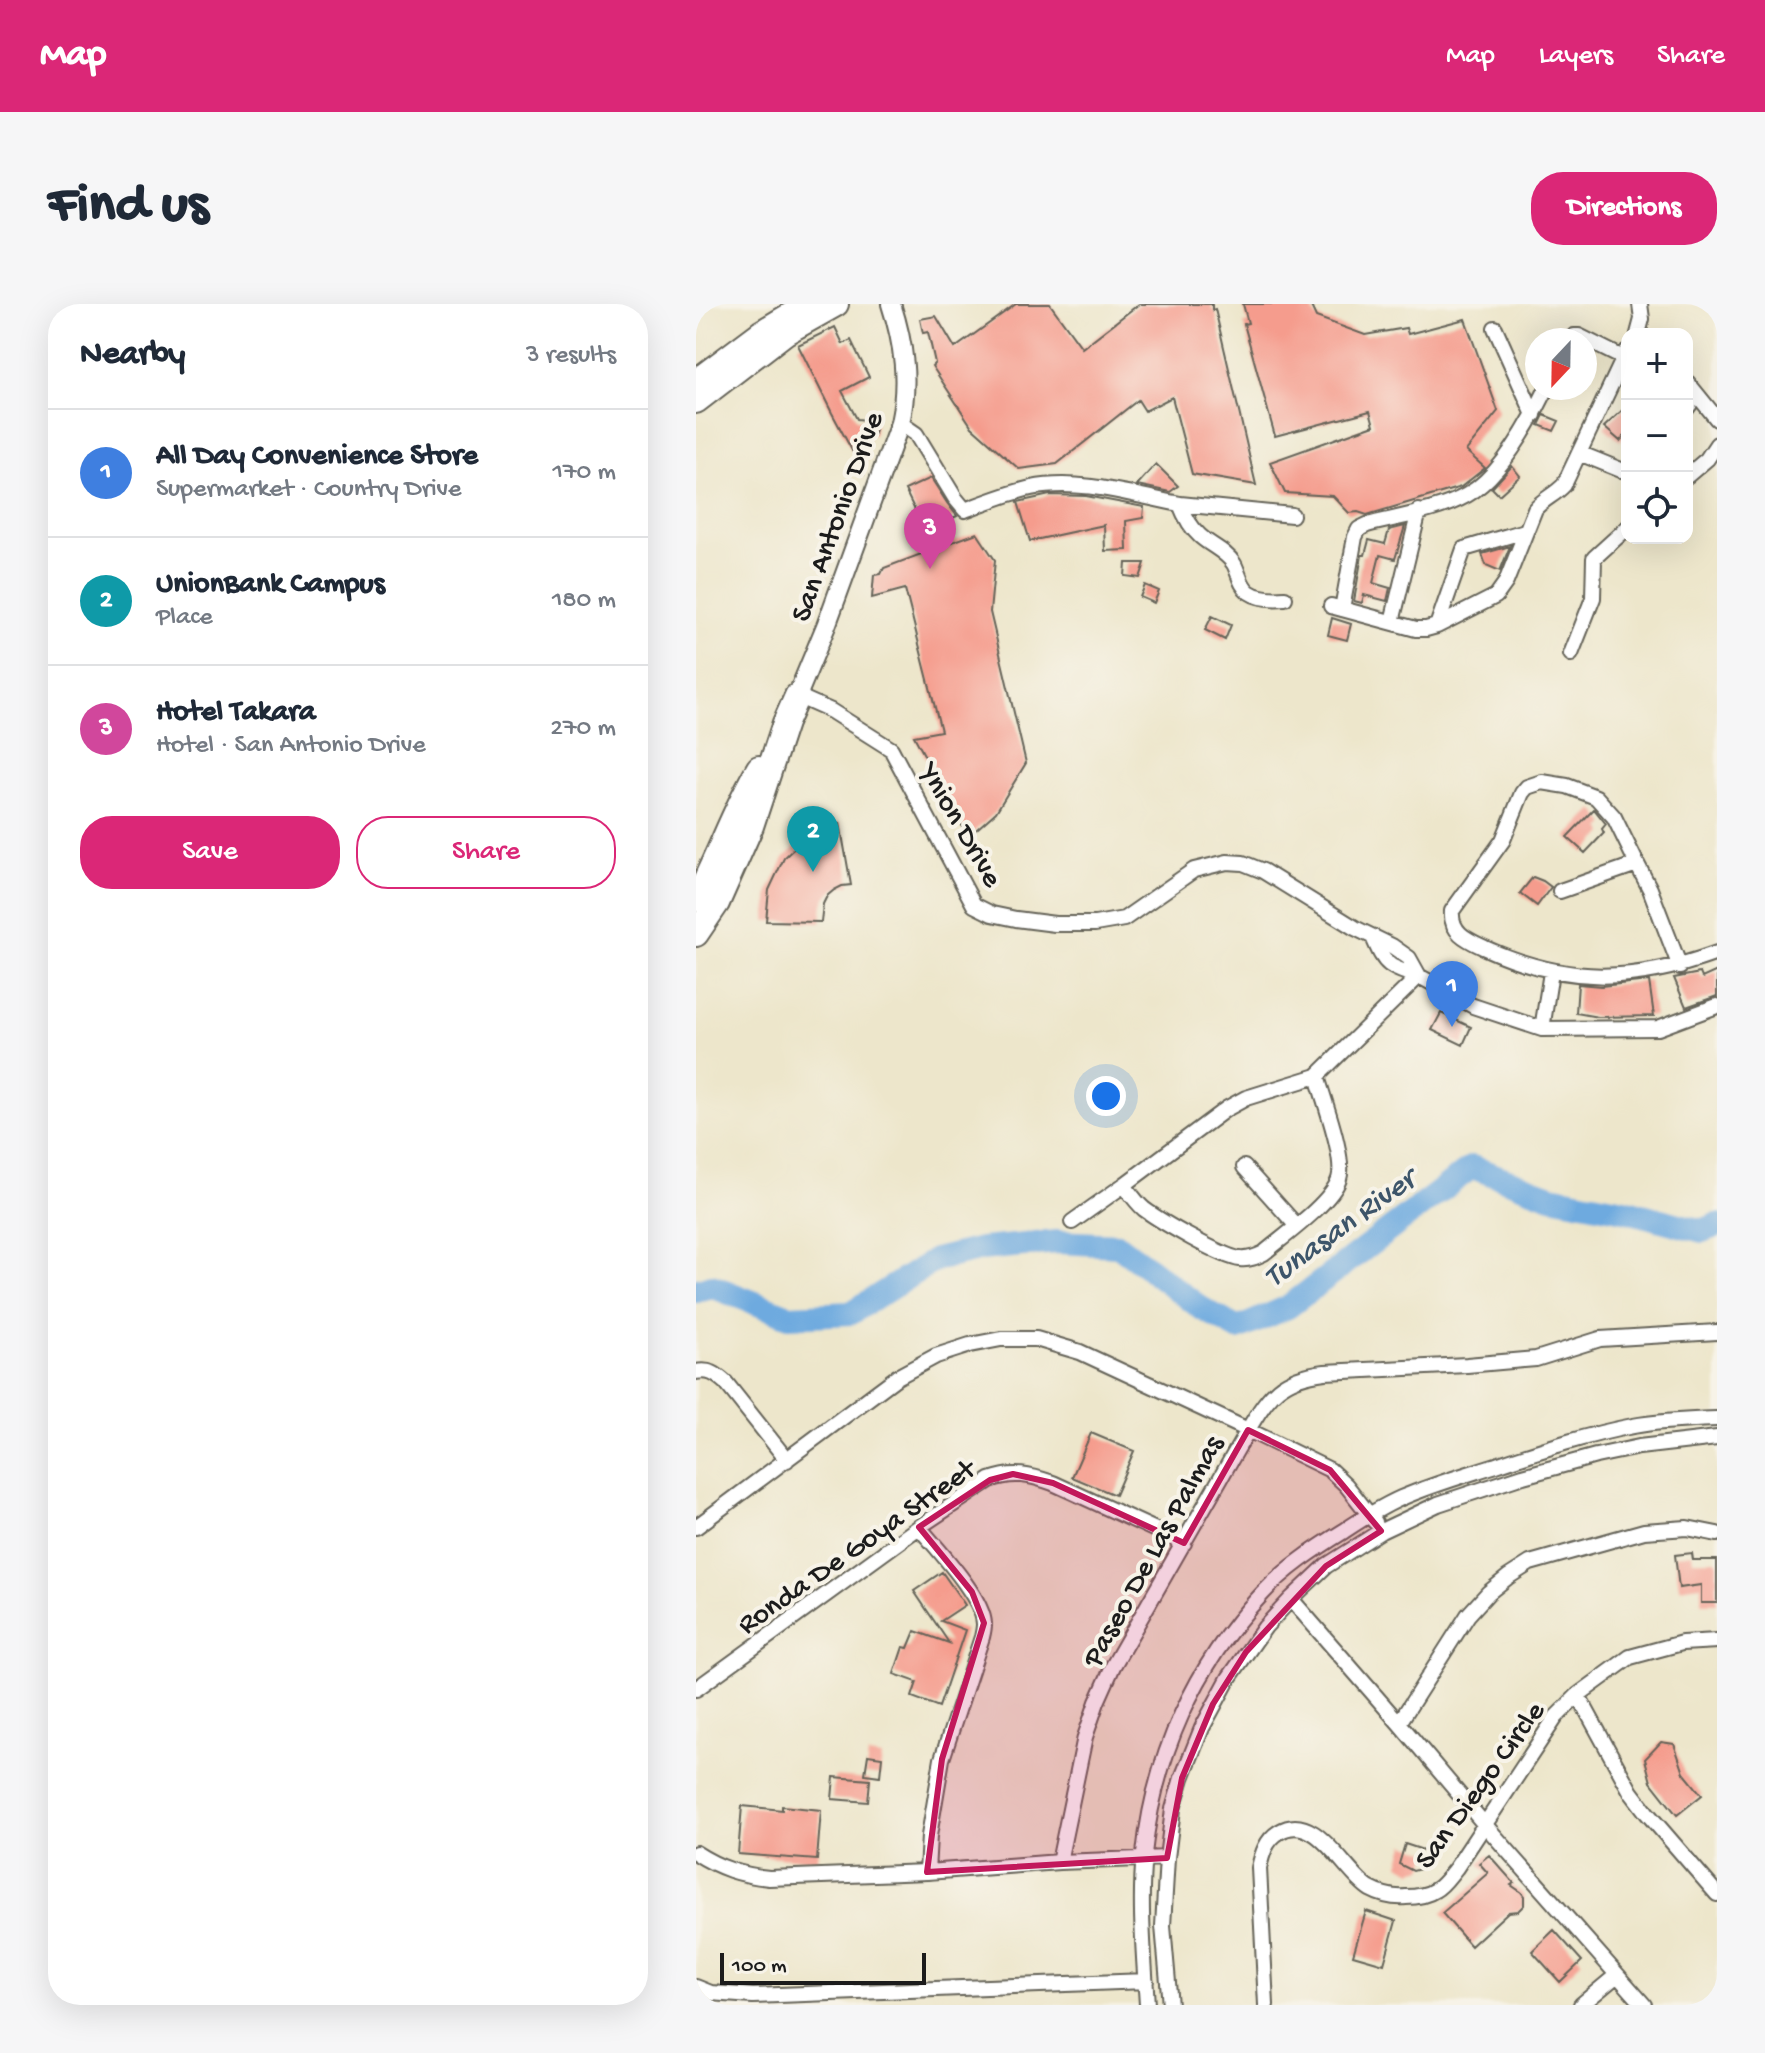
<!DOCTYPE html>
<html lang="en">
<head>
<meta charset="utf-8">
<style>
	body { margin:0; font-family:"Gochi Hand",sans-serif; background:#f6f6f7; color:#1f2937 }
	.controls { position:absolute; right:24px; top:24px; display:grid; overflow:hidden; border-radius:16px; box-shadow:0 8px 32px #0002 }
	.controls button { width:72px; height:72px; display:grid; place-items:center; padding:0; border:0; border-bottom:2px solid #e0e1e3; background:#fff; color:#1f2937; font:40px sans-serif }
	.compass { position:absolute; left:829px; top:24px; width:72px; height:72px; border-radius:50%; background:#fff; box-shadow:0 8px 32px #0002; rotate:202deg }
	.scale { position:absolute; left:24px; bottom:20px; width:206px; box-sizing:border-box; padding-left:8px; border:4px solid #1c1c1c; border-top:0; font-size:22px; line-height:28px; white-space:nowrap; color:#1c1c1c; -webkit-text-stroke:6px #f7f3e8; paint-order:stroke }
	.you { position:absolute; left:410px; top:792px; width:28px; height:28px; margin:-20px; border:6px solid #fff; border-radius:50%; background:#1a73e8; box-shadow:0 0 0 12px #1a73e833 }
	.badge { display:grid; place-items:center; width:52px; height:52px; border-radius:50%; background:#db2777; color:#fff; font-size:26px; font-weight:700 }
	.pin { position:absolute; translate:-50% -66px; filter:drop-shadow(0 2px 4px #0008) }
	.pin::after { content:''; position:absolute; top:42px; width:28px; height:24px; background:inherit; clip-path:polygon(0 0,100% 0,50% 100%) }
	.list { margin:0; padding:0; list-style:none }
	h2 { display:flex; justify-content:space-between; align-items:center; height:104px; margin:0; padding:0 32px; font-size:34px }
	h2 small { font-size:26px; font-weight:400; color:#747a83 }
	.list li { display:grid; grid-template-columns:52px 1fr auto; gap:24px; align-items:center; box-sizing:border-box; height:128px; padding:0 32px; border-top:2px solid #e0e1e3 }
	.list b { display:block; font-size:30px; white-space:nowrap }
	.list p { margin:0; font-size:26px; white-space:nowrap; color:#747a83 }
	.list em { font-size:26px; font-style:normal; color:#747a83 }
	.actions { display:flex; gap:16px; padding:24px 32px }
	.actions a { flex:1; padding:18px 0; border:2px solid #db2777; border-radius:32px; text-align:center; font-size:28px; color:#db2777 }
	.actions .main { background:#db2777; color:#fff }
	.icon { flex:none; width:44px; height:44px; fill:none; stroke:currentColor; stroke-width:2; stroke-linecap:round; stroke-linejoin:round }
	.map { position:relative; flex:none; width:1021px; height:1701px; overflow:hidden; border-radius:32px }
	header { display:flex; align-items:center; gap:48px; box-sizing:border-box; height:112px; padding:0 40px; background:#db2777; color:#fff }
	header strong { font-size:38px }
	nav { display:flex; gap:44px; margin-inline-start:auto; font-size:28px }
	.intro { display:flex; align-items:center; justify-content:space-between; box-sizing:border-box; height:192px; padding:0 48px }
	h1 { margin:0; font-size:56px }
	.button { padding:20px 36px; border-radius:32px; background:#db2777; color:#fff; font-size:28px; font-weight:700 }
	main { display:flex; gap:48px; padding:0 48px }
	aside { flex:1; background:#fff; border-radius:32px; box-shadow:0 8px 32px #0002 }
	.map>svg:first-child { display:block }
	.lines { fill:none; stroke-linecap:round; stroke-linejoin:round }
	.river { stroke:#6eaadf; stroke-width:24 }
	.building { fill:#f59c8d }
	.minor-casing { stroke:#656359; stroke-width:18 }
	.tertiary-casing { stroke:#656359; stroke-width:22 }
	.secondary-casing { stroke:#656359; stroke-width:24 }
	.motorway-casing { stroke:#656359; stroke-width:28 }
	.minor { stroke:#fff; stroke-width:14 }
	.tertiary { stroke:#fff; stroke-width:18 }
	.secondary { stroke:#fff; stroke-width:20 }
	.motorway { stroke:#fff; stroke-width:24 }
	.marked { fill:#c2185b; fill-opacity:0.2; stroke:#c2185b; stroke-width:6; stroke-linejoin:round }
	.labels { text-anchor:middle; stroke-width:8; stroke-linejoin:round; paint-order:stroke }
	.street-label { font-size:30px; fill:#1c1c1c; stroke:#f7f3e8 }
	.water-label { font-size:32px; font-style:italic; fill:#3d556a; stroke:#f7f3e8 }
</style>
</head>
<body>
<header>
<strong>Map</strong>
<nav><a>Map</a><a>Layers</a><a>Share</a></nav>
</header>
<div class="intro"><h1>Find us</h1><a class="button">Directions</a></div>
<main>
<aside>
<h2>Nearby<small>3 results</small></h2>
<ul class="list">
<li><span class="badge" style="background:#3f7fe0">1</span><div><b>All Day Convenience Store</b><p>Supermarket · Country Drive</p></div><em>170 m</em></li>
<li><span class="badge" style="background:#0f9aa8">2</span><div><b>UnionBank Campus</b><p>Place</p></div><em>180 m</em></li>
<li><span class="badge" style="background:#d1479c">3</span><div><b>Hotel Takara</b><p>Hotel · San Antonio Drive</p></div><em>270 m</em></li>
</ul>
<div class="actions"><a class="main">Save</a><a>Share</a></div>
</aside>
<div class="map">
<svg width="1021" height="1701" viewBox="0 0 1021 1701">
	<rect width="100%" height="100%" fill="#f7f3e8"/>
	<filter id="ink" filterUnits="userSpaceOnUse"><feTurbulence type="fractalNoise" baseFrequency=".0125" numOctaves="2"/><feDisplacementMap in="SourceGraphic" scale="16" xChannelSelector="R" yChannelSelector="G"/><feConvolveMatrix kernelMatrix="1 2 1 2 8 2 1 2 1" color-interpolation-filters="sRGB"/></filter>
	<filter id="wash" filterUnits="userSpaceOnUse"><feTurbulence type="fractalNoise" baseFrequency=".006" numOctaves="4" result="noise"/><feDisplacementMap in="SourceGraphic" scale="32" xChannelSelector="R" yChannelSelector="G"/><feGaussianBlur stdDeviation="1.8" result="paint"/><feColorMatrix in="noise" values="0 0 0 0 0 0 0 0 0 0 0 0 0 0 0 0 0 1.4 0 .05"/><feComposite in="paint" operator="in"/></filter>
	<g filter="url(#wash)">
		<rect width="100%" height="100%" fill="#ede6cb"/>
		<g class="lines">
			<path class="river" d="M0,987L15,982L93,1012L155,1009L239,956L285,945L361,938L422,941L505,1004L542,1025L592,1003L776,863L855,892L928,906L1006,927L1021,921"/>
		</g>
		<g id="blocks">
			<path class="building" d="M320,0H354L386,44L443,0H516V6L519,5L560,181L496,170L476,93L449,107L442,96L361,160L323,165L276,123L236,62L239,59L232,28L227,29L224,15L240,12L259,44Z
				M547,0H614L620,13L669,31L710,24L712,30L769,15L802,107L770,147L789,164L765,183L671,211L662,208L653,209L637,192L589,189L574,158L678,121L674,107L579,132L548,20L552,19Z
				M139,23L147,40L155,36L173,73L146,87L161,115L180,117L178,131L173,130L168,169L136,109L102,41Z
				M931,102V129L924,137L908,123Z
				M848,111L863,117L858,127L843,121Z
				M460,160L482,182L474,188L441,181Z
				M816,162L824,172L803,191L796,184Z
				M235,174L251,199L261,212L229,227L209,186Z
				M354,191L390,192L448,203L447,214L430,217L431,246L409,247L408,221L334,237L322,198Z
				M709,222L699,255L684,251L677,279L694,284L691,297L668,291L666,299L658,297L666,251H669L673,236L689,240L693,226Z
				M281,229L299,256L294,308L330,459L300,508L272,533L218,432L245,427L209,285L176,294L178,271L185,270L188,264L233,247L239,250L237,245Z
				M814,242L804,267L790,261L786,250Z
				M430,259H449L444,274L429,272Z
				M449,281L463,287L458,299L444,293Z
				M516,312L535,321L529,336L509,326Z
				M636,314L655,320L651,336L632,331Z
				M898,505L910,520L906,525L908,529L889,549L871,533Z
				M144,519L155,581L146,582L138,586L131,592L127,600L125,618L70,617L73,586L88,554L112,531Z
				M837,573L847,577L855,583L841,602L824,589Z
				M1021,667V692L990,703L978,674L1004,669L1006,674Z
				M953,677L958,712L902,713L880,709L882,680L905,682Z
				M745,709L775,723L767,741L736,726Z
				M395,1129L438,1147L419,1191L376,1173Z
				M996,1249L997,1256H1021V1299H1005V1281L983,1284L979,1251Z
				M246,1268L269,1301L245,1317L269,1326L243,1403L216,1393L221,1378L198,1370L207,1343L212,1344L219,1327L253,1339L218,1287Z
				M965,1438L978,1440L988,1469L1006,1491L981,1511L955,1478L949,1455Z
				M172,1451L186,1453L184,1472L169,1470Z
				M138,1473L174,1476L172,1498L136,1495Z
				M46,1502L86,1506V1502L125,1506L121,1556L42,1550Z
				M709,1540L733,1548L728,1564L717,1567L703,1560Z
				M793,1551L818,1579L815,1581L825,1588L828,1592V1601L822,1607L812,1608L775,1642L746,1609L792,1569L783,1559Z
				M670,1607L700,1617L688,1660L657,1651Z
				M858,1626L886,1657L864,1678L836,1647Z"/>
		</g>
	</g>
	<g filter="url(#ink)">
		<use href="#blocks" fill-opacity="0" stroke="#656359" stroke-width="2"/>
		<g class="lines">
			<g class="minor-casing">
				<path id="minor" d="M799,24L838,111
					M942,30L946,15L944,0
					M875,36L878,32H883L931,56
					M991,78L1021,115
					M991,104L994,100
					M204,119L220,130L259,194L269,206C290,198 313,189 335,184C384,174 436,191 484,200
					M883,149L925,166H931
					M991,172L1011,155L1021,140
					M589,294C577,295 563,295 553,288C544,281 543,269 538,260C530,247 515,242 504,232C494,223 489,213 484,200L596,211
					M635,302L720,325H730L741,322L800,292L810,278L839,205C847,195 859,191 868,181L931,47
					M646,305L659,233L663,225L671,221C702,213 743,207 771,191C806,171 834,119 851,84
					M696,318L723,207
					M741,322L768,245L829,227
					M875,350L897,294L898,254L931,224
					M101,392L135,407L195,445L278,601L296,610L320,615L359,620H399L428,615L498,566L531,558L547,559L567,567L659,624L696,642L713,654L723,672L777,702L846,725L962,724L1021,702
					M864,587L941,560
					M677,633C689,662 693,664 723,672
					M984,663L954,585L941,560L918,513L900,493L871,482L846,478L831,483L826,489L807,536L756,607C754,629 772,636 789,644C871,681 938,679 1021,649
					M846,725L855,668
					M621,772C627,794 650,855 643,875C635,899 588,932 568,949C560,953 553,956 544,955C526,953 464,917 448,905C440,898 434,889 428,881L530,805L550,794L621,772L723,672
					M548,863L600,921
					M376,918L428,881
					M0,1068C13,1065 20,1070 30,1079L91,1156
					M0,1223L201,1073L240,1052L274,1041L305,1035H340L384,1048L552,1126C572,1090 586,1073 629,1068L771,1061L840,1055L904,1035L1021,1028
					M223,1223C241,1245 287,1293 288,1320C288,1325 287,1329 286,1333L246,1455L233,1532L231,1568
					M595,1295L703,1419L789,1521L948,1701
					M0,1385L223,1223L294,1176C317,1167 334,1171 357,1179L488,1239
					M882,1391L935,1488L951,1509L1021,1590
					M703,1419L772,1311L792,1289L812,1273L834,1259L948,1227L991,1224L1021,1230
					M0,1549C23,1564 45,1571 73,1574L231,1568L363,1558L471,1554
					M363,1558L389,1433L401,1398L417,1362L552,1126L634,1166L650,1181L679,1218
					M0,1683L15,1689L57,1692L450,1677
					M451,1701C448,1651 443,1600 448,1550C458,1453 499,1361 566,1290C589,1265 619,1245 648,1227C666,1215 685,1203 705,1194C735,1181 766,1172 797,1162C842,1147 889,1131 937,1122C964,1117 993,1116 1021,1115
					M474,1701L467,1622L471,1554L477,1505L486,1474L506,1424L533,1374L569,1323L595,1295L630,1262L685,1227L742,1200L827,1172L900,1152L943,1143L1021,1134
					M570,1701L563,1564C566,1550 570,1536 583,1528C620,1505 648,1569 674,1585C685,1591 697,1594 710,1593C720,1593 730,1592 739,1586C747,1582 754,1571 760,1564L860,1413L882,1391L934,1353L986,1339L1021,1337
					M885,1701L921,1671"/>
			</g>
			<g class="tertiary-casing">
				<path id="tertiary" d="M101,392L130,322L204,119C213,78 208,40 195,0"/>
			</g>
			<g class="secondary-casing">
				<path id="secondary" d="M0,75L64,27L109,0"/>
			</g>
			<g class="motorway-casing">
				<path id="motorway" d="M0,97L90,28L140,0
					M0,595C23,552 38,506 63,464
					M0,630L21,599L55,522L89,419L101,392"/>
			</g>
			<use href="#minor" class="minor"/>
			<use href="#tertiary" class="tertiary"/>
			<use href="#secondary" class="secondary"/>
			<use href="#motorway" class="motorway"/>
		</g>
	</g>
	<path class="marked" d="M552,1126L634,1166L685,1227L630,1262L550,1348L517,1400L486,1474L471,1554L231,1568L246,1455L288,1319L276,1288L223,1223L294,1176L317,1170L357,1179L488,1239Z"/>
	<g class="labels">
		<g class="street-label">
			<text transform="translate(139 212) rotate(-70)" y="10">San Antonio Drive</text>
			<text transform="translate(267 520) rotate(60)" y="10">Ynion Drive</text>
			<text transform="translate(159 1241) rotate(-35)" y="10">Ronda De Goya Street</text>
			<text transform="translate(455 1246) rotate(-61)" y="10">Paseo De Las Palmas</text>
			<text transform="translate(782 1480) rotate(-54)" y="10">San Diego Circle</text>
		</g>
		<g class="water-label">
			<text transform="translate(642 922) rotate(-36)" y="11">Tunasan River</text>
		</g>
	</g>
</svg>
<div class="controls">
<button>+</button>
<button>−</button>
<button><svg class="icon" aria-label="locate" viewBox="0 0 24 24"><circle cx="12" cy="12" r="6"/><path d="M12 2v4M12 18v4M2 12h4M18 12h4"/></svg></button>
</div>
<svg class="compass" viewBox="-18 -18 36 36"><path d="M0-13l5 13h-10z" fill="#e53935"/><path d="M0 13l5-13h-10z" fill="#747a83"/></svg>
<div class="scale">100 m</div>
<div class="you"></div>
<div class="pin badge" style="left:756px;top:723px;background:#3f7fe0">1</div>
<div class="pin badge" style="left:117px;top:568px;background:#0f9aa8">2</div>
<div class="pin badge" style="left:234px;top:265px;background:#d1479c">3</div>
</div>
</main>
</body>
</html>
